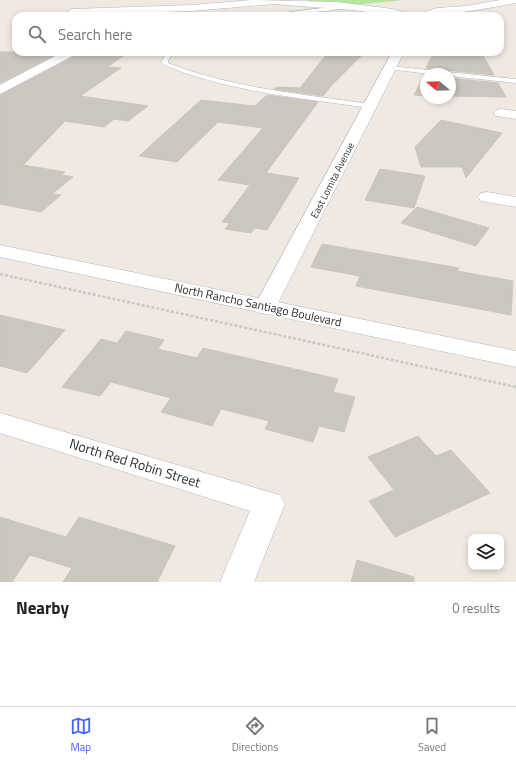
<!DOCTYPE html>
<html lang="en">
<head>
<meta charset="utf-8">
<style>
	body { margin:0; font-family:"Titillium Web",sans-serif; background:#f6f6f6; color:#222 }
	.controls { position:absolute; right:12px; bottom:12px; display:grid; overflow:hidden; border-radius:8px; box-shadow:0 2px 6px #0003 }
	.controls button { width:36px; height:36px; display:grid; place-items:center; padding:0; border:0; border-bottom:1px solid #e0e0e0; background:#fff; color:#222; font:20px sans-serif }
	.compass { position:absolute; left:420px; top:68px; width:36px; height:36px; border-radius:50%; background:#fff; box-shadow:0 2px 6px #0003; rotate:289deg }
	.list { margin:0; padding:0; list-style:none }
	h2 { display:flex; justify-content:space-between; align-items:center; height:52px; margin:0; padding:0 16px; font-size:17px }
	h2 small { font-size:13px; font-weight:400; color:#767676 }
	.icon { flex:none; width:22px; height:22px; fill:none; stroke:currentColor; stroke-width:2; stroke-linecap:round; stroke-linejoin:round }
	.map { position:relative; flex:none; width:516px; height:582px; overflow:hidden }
	.search { position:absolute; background:#fff; box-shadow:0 2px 6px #0003; left:12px; right:12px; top:12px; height:44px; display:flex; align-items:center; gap:10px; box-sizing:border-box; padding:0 14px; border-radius:12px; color:#767676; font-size:15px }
	.sheet { height:124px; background:#fff }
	nav { display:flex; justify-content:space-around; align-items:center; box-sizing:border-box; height:56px; border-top:1px solid #e0e0e0; background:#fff; font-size:11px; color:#767676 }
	nav a { display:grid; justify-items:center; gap:2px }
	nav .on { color:#4264fb }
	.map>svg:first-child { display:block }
	.green { fill:#b6e59e }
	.building { fill:#cbc7bf; stroke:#cbc5ba }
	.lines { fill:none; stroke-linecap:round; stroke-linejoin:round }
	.service-casing { stroke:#b4b7c1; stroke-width:1 }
	.minor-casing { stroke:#b4b7c1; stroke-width:1 }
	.tertiary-casing { stroke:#b4b7c1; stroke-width:1 }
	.path { stroke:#c9c9c9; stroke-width:2.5; stroke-dasharray:3 2; stroke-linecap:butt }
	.service { fill:#fff; fill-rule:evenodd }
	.minor { fill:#fff; fill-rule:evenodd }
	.tertiary { fill:#fff; fill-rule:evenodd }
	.labels { text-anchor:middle; stroke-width:4; stroke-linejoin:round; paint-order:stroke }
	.far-street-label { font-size:10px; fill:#2e2e2e; stroke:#fff }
	.street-label { font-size:12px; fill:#2e2e2e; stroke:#fff }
	.near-street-label { font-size:14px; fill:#2e2e2e; stroke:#fff }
</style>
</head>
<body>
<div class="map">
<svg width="516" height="582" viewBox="0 0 516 582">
	<rect width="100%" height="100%" fill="#efe9e1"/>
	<path class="green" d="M305,0H404C372,3 337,9 305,0Z"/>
	<path class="building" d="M0,52H60L0,83Z
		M80,52H129L107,67L121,68L80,96L148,106L128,121L114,119L104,127L65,121L23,165L65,172L61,175L73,177L52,194L61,195L41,212L0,204V95L77,55Z
		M338,52H365L330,87L323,96L274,89L277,87L300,88L326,55L335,56Z
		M434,52H481L494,75L426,68Z
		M424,75H426V96L414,95Z
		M450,78L498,83L506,97L450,96Z
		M267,95L318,102L266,173L299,178L267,230L255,228L251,233L225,229L230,223L222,222L250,185L218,180L263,128L218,122L177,162L139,156L201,100L255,106Z
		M441,120L502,133L466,178L462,167H421L415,147Z
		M380,169L425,176L414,208L365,200Z
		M417,207L489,228L476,246L401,223Z
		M322,244L459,268L457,271L513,281L511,315L356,286L360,276L311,267Z
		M0,315L65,330L27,373L0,366Z
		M126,331L164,340L158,349L197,358L203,348L338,379L333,392L355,397L344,432L319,426L313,442L265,429L269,421L221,409L212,426L161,412L171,398L111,382L100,396L62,387L101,339L117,343Z
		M418,436L436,456L451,450L490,493L395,537L369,501L394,490L368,457Z
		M0,517L66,537L79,517L175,546L157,582H63L72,568L30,555L12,582H0Z
		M357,560L414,577V582H351Z"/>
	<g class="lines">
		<g class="service-casing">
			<path id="service" d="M340,6L342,8L328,11L298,13L293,16H287L290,12Z
				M170,52H177L169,58L168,63C233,88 301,94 370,104L374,106L370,108C300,98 230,92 164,65L161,62L165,56Z
				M390,66L516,79V83L450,76V74H430L388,69V67Z"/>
		</g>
		<g class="minor-casing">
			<path id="minor" d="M252,0L337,2L393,9L409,14L410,16H395L352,10L274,4L192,11L72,15L67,12L72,9L192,5Z
				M500,0H516V3C483,9 449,16 416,16L417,14L437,8L466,6Z
				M63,52H78L76,54L0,94V85Z
				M392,52H404L276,307L273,312L265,314L257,312L254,307Z
				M501,109L516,111V119L496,116L494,113L496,110Z
				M487,192L516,197V207L481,201L478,197L481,193Z
				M0,413L280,495L285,504L254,582H220L250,511L0,433Z"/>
		</g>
		<g class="tertiary-casing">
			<path id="tertiary" d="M0,245L516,351V367L0,257Z"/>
		</g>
		<path class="path" d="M0,274L516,387"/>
		<use href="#service" class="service"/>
		<use href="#minor" class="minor"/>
		<use href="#tertiary" class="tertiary"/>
	</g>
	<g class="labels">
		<g class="far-street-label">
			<text transform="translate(332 180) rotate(-63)" y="4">East Lomita Avenue</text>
		</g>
		<g class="street-label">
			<text transform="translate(258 305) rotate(12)" y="4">North Rancho Santiago Boulevard</text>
		</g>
		<g class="near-street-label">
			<text transform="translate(135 463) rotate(17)" y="5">North Red Robin Street</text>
		</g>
	</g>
</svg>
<div class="controls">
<button><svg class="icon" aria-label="layers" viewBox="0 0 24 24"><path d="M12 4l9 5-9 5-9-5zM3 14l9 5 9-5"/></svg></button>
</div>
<svg class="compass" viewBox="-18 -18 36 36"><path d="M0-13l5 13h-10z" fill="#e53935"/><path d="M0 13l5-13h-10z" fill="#767676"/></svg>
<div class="search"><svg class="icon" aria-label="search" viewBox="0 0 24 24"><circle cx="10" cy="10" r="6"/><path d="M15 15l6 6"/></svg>Search here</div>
</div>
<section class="sheet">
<h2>Nearby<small>0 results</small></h2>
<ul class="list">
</ul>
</section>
<nav>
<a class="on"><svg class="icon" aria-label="map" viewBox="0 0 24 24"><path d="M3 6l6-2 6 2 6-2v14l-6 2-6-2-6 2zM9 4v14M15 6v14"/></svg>Map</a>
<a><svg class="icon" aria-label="directions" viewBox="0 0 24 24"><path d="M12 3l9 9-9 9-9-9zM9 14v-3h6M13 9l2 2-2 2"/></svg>Directions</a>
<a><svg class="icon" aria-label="saved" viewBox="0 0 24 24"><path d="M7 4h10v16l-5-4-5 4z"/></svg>Saved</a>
</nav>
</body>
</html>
